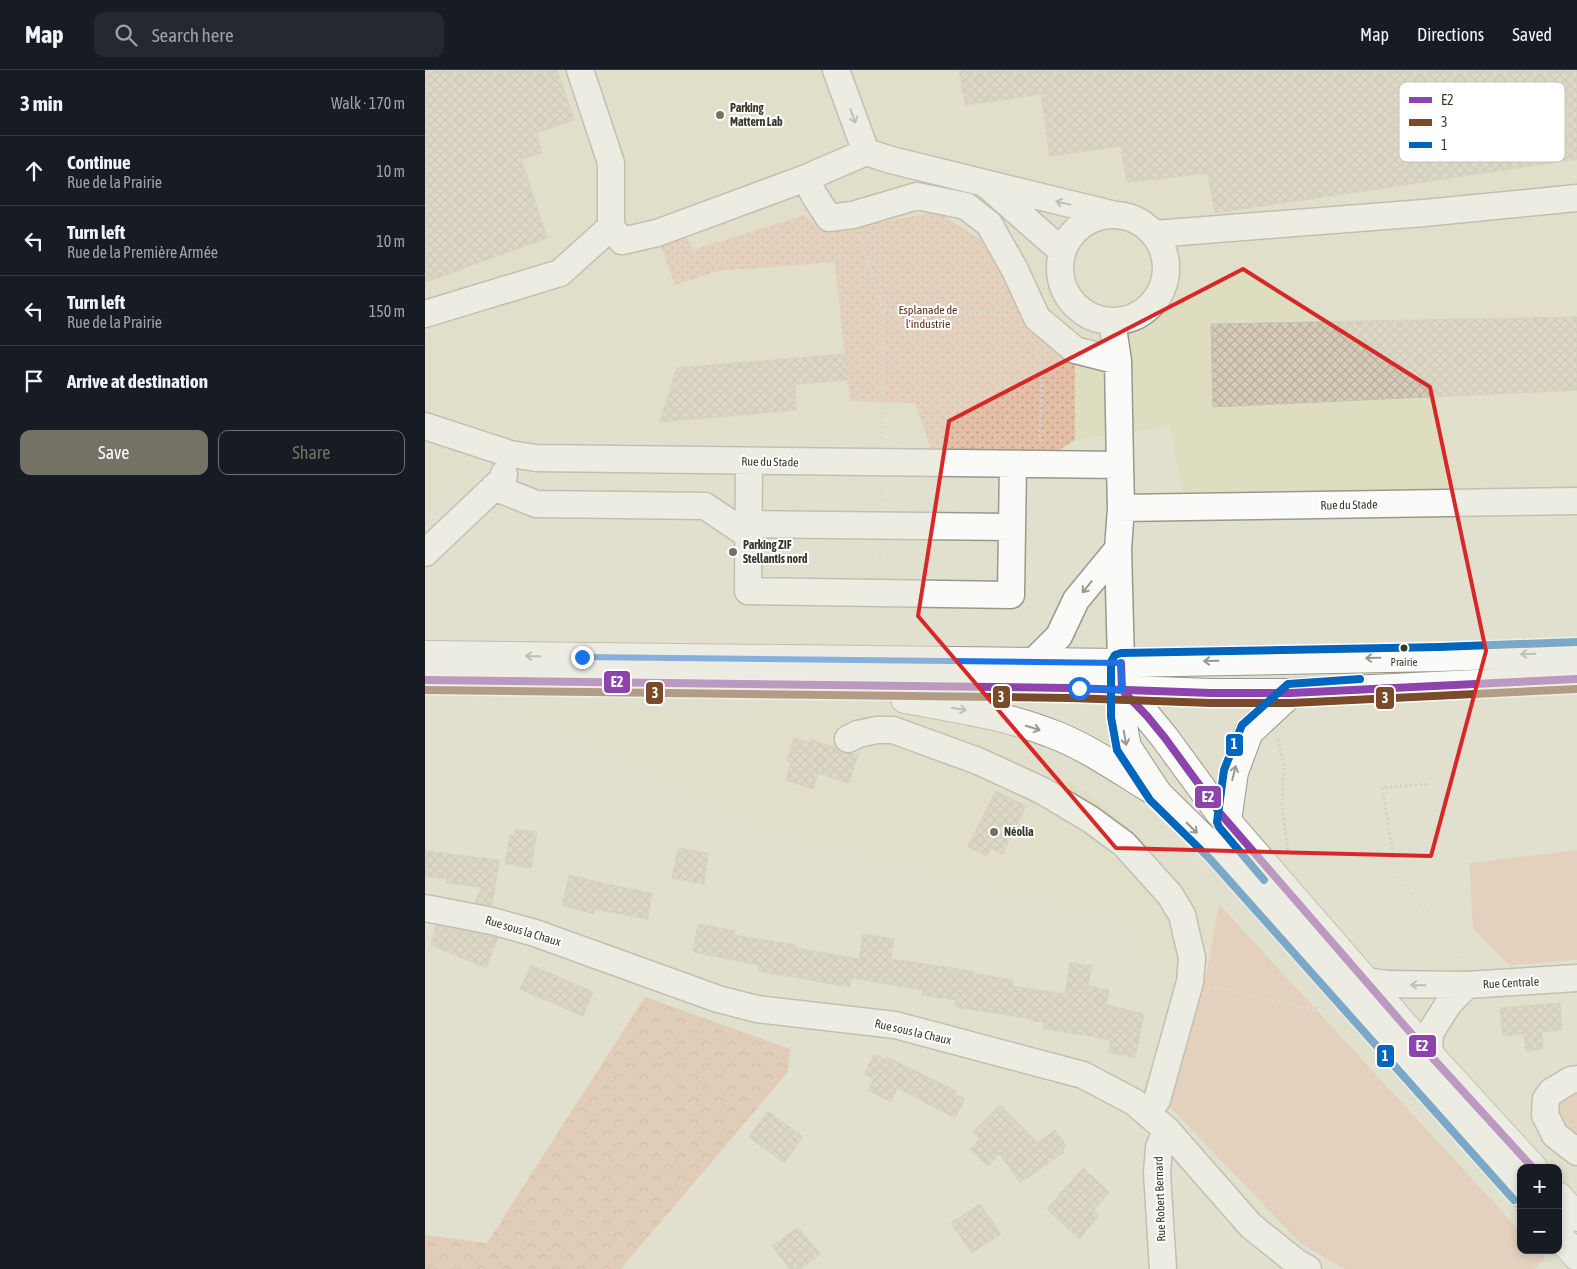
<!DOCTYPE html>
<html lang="en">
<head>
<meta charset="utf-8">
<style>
	body { margin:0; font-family:"Asap Condensed",sans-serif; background:#242831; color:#f1f3f6 }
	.controls { position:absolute; right:15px; bottom:15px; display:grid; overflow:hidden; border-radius:10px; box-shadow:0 2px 8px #0003 }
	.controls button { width:45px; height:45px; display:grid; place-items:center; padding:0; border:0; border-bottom:1px solid #363941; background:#171b24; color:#f1f3f6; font:25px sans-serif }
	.stop { position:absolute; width:15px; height:15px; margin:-11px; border:4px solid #1a73e8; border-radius:50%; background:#fff }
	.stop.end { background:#1a73e8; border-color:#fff; box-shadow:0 1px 5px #0008 }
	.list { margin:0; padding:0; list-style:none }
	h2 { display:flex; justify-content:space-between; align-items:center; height:65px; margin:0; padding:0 20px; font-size:21px }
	h2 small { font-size:16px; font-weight:400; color:#9ea1a6 }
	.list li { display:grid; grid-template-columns:32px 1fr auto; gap:15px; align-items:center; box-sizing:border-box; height:70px; padding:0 20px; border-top:1px solid #363941 }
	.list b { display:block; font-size:19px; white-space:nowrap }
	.list p { margin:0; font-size:16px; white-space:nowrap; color:#9ea1a6 }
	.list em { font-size:16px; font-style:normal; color:#9ea1a6 }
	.actions { display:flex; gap:10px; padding:15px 20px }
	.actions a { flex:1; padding:11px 0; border:1px solid #737264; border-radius:10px; text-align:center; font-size:18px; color:#737264 }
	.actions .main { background:#737264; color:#fff }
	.icon { flex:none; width:28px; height:28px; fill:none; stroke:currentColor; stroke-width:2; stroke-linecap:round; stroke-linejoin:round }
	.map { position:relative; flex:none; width:1152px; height:1199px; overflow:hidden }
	header { display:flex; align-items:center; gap:30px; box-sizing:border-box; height:70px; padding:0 25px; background:#171b24; border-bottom:1px solid #363941 }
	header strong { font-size:24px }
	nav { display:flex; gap:28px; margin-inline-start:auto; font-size:18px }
	.search { width:350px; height:45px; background:#242831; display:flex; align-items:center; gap:12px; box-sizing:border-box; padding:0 18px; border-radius:10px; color:#9ea1a6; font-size:19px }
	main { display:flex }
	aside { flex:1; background:#171b24 }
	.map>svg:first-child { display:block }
	.built { fill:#dfddc0 }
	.green { fill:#e4bfa6 }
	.forest { fill:url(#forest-crowns) }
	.park { fill:url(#park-dots) }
	.building { fill:url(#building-cross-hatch); stroke:#c4c1b4 }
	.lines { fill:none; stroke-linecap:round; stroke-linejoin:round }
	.minor-casing { stroke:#9a988c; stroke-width:29 }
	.major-casing { stroke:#9a988c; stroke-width:30 }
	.path { stroke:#d2d2cc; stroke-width:3; stroke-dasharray:2.5 2.5; stroke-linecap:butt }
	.minor { stroke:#fafaf8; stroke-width:26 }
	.major { stroke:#fafaf8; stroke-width:28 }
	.bus-1-casing { stroke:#fff; stroke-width:11 }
	.bus-2-casing { stroke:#fff; stroke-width:11 }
	.bus-3-casing { stroke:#fff; stroke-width:11 }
	.bus-1 { stroke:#8e44ad; stroke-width:8 }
	.bus-2 { stroke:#7a4b2a; stroke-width:8 }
	.bus-3 { stroke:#0065bd; stroke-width:8 }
	.oneway { stroke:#999892 }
	.route { stroke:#1a73e8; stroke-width:6 }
	.marked { fill:none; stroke:#d62828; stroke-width:4; stroke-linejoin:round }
	.poi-dot { fill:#737264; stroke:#fff; stroke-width:2 }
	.bus-dot { fill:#38372b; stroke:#fff; stroke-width:2 }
	.labels { text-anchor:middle; stroke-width:4; stroke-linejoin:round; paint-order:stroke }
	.bus-label { font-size:11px; fill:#38372b; stroke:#fff }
	.poi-label { font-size:12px; font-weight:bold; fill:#38372b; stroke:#fff; text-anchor:start }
	.park-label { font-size:12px; fill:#5e2d12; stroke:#fff }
	.street-label { font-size:12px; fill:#38372b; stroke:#fff }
	.key { fill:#fff; stroke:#c3c3bf; stroke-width:1 }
	.key-label { font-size:14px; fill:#38372b }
	.line-badge { stroke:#fff; stroke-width:2 }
	.badge-label { font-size:14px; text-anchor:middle; font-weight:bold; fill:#fff }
</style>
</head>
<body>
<header>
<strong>Map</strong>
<div class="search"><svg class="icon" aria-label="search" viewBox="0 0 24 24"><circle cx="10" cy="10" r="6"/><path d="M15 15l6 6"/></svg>Search here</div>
<nav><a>Map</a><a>Directions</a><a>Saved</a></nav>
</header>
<main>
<aside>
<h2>3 min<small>Walk · 170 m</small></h2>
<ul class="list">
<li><svg class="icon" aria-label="ahead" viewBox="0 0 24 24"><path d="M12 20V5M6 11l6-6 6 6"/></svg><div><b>Continue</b><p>Rue de la Prairie</p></div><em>10 m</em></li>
<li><svg class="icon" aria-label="left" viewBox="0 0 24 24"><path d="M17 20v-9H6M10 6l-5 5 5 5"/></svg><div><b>Turn left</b><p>Rue de la Première Armée</p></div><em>10 m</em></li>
<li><svg class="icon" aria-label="left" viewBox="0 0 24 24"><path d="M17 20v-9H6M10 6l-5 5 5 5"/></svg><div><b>Turn left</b><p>Rue de la Prairie</p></div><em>150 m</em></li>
<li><svg class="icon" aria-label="arrive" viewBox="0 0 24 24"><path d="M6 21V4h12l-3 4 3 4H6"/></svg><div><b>Arrive at destination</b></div></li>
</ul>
<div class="actions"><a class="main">Save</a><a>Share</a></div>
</aside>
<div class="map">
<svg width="1152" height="1199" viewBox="0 0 1152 1199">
	<defs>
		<pattern id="forest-crowns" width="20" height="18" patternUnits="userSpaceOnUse" patternTransform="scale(1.25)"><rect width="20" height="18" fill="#e1b69a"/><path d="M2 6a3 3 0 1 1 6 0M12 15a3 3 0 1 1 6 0" fill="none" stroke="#b7957e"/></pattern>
		<pattern id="park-dots" width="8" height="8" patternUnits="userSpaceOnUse" patternTransform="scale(1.25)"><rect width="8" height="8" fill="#e4bfa6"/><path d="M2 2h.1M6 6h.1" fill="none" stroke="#ba9c87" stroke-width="1.8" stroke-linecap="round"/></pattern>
		<pattern id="building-cross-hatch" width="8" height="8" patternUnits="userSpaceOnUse" patternTransform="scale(1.25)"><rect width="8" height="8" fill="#d5cbb6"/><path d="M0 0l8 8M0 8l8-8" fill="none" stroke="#b8af9d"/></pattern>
	</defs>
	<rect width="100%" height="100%" fill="#e1e0cf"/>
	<path class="built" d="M0,0H1152V418L758,427L745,357L650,370L542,361L88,371L0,447Z
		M80,634L495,645L580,677L658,720L794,834L782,901L753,897L704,883L706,856L350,767Z"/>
	<path class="green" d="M1152,780V890L1084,895L1048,858L1044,793Z
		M794,834L1096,1162V1180H1113L1120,1188L1109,1199H920L875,1173L744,1036L782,901Z
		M1152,1018V1072L1133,1058L1132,1029Z"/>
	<path class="forest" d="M220,927L365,979L363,1002L196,1199H0V1165L62,1173Z"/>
	<path class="park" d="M513,142L562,174L617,270L650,294V370L629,383L507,382L490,333L426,331L422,310L410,192L293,201L250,215L235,173L260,164L268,180L380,145L392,156L405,161Z"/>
	<path class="building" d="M0,0H132L149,50L111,63L117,83L96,89L122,168L0,212Z
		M534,0H1152V89L790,143L783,103L702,112L696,76L625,86L616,24L540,35Z
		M1152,247V320L788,337L786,254Z
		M420,284L422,310L370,314L371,340L235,352L252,298Z
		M369,668L385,673L386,670L411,678L415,682L422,684L427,683L433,685L424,713L393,703L388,719L361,710L366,693L362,691Z
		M571,721L601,736L577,784L566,778L562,786L543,777Z
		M90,759L112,762L106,798L80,794L85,765L89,766Z
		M253,778L283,783L279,814L247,808Z
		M0,781L74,790L67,836L50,832L57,817L22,813V809L0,806Z
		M144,805L181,814L227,823L223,849L170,839L169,844L137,835Z
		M273,854L310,861L309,865L371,875L370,878L434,889L438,864L469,869L466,889L548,901V903L588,910L587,916L640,924L645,893L667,896L663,916L684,920L681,935L719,944L710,988L684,982L686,970L618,958L619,952L608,951V949L530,937L531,930L497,925L498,920L427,908L425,917L333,901L334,895L268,882Z
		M11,855L73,868L61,898L6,875Z
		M106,895L168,922L158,946L95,919Z
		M1135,933L1137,960L1117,962L1118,979L1101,981L1099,964L1078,966L1075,938Z
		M449,985L461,990L462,987L531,1021L530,1024L540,1029L530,1048L472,1018L466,1032L443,1020L449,1009L439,1004Z
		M575,1035L613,1073L630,1060L642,1076L637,1080L639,1082L595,1113L575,1084L563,1096L545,1079L555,1069L548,1062Z
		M343,1041L378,1067L359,1093L324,1067Z
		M658,1098L684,1122L669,1140L674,1145L654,1169L622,1139Z
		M555,1134L576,1164L547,1183L526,1153Z
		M373,1157L395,1184L376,1199H365L347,1176Z"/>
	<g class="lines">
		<g class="minor-casing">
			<path id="minor" d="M155,0L186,93V157L197,171L232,163L381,108L389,125L404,148L428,145L492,126L541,136L564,154L590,200L612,248L650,280L693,291
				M411,0L441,82L466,90L686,144
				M381,108L441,82
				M563,116L637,181
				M635 198a53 53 0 1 1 106 0a53 53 0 1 1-106 0Z
				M729,164L999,143L1152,128
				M0,244L135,203L186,157
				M687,251L693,291L695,395L696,438L693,479L696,593
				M0,356L85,384L111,388L695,395
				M324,392L323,521L586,525L588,394
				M69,417L111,434L280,436L323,465
				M696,438L1152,431
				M323,454L587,457
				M0,483L78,409L79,404
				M608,592L634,566L651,530L693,479
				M423,669L433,664L452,660H468L553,691L618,721L665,749L699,774L745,825L757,845L767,888L765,912L732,1030L722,1042
				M0,838L67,851L110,863L293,929L332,939L470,955L658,1005L709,1032L742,1060L826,1156L871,1192L883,1199
				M940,911L962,914L1042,915L1152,908
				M1004,984L1005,963L1024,933L1042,915
				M1152,1009L1146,1010L1126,1022L1121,1029L1120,1045L1130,1065L1152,1082
				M738,1199L732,1103L734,1077L742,1060"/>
		</g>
		<g class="major-casing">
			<path id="major" d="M0,585L696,593L1014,587L1152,582
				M696,602V646L702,677L733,724L792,782L1096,1123
				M0,610L645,618L786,623H866L1152,609
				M697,620L722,646L740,668L794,742L1004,984L1108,1098
				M480,629C529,638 579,645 625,663C661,676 694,700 726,719
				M802,751L809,702L824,662L866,623
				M1133,1126L1152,1147
				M1133,1165L1152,1186"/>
		</g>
		<path class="path" d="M435,167L458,240
			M610,281L617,296L615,371
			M457,369L458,240L562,243L584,247
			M456,431V415
			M455,499V480
			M852,669L859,694L857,737L863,782
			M1002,714L957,718L971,801L989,828L1014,850L1034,871L1037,890
			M789,917L889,940L896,935"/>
		<use href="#minor" class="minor"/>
		<use href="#major" class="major"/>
		<g class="bus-1-casing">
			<path id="bus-1" d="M696,593L697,620L722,646L740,668L794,742L1004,984L1108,1098
				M0,610L645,618L786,623H866L1152,609"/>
		</g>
		<g class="bus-2-casing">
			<path id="bus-2" d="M0,620L645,628L786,633H866L1152,619"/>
		</g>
		<g class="bus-3-casing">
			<path id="bus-3" d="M839,810L794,757L792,752L799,700L817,655L863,614L935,609
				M1089,1130L785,789L725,730L692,680L686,647V592L690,585L696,583L1014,577L1152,572"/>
		</g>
		<use href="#bus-1" class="bus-1"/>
		<use href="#bus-2" class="bus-2"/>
		<use href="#bus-3" class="bus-3"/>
	</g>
	<defs><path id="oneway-shaft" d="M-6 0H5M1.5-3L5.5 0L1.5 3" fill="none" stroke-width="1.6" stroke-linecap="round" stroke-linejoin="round" transform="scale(1.25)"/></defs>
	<g class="oneway">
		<use href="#oneway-shaft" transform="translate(428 46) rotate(70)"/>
		<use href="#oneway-shaft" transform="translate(638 133) rotate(-166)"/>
		<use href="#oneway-shaft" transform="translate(662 517) rotate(129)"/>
		<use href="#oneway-shaft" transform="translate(1103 584) rotate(178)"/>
		<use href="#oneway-shaft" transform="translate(108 586) rotate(-179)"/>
		<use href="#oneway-shaft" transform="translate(948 588) rotate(179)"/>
		<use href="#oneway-shaft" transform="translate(786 591) rotate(179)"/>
		<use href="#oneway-shaft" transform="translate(534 639) rotate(10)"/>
		<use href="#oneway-shaft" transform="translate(608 658) rotate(17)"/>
		<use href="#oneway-shaft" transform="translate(700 668) rotate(80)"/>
		<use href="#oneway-shaft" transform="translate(809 703) rotate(-76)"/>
		<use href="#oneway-shaft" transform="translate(767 758) rotate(45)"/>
		<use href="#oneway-shaft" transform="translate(993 915) rotate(-179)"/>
	</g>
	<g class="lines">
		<path class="route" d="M157,587L696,593L697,620L654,618"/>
	</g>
	<path d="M0 0H1152V1199H0ZM818,199L1005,317L1061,581L1006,786L691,778L493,546L524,351Z" fill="#e1e0cf" fill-opacity=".55" fill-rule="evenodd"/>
	<path class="marked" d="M818,199L1005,317L1061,581L1006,786L691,778L493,546L524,351Z"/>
	<g class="poi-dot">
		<circle cx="295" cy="45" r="5"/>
		<circle cx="308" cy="482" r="5"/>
		<circle cx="569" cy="762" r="5"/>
	</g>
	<circle class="bus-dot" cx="979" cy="578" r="4.5"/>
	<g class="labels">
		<g class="bus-label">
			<text x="979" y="596">Prairie</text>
		</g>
		<g class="poi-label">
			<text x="305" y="42">Parking<tspan x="305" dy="14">Mattern Lab</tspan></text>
			<text x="318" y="479">Parking ZIF<tspan x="318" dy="14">Stellantis nord</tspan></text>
			<text x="579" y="766">Néolia</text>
		</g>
		<g class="park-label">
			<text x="503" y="244">Esplanade de<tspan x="503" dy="14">l'industrie</tspan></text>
		</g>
		<g class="street-label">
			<text transform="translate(345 392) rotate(1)" y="4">Rue du Stade</text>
			<text transform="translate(924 435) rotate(-1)" y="4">Rue du Stade</text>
			<text transform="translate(98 861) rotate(17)" y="4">Rue sous la Chaux</text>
			<text transform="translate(1086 913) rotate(-3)" y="4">Rue Centrale</text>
			<text transform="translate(488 962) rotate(13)" y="4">Rue sous la Chaux</text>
			<text transform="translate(735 1129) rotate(-92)" y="4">Rue Robert Bernard</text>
		</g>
	</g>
	<rect x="974" y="12" width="166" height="80" rx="8" class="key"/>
	<rect x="984" y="27" width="23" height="6" fill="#8e44ad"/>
	<rect x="984" y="49" width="23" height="7" fill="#7a4b2a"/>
	<rect x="984" y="72" width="23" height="6" fill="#0065bd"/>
	<g class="key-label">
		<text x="1016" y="35">E2</text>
		<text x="1016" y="57">3</text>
		<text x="1016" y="80">1</text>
	</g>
	<g class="line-badge">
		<rect x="178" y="600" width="28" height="24" rx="5" fill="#8e44ad"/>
		<rect x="220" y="611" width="19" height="24" rx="5" fill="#7a4b2a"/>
		<rect x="567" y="615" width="19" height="24" rx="5" fill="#7a4b2a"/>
		<rect x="950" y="616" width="20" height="24" rx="5" fill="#7a4b2a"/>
		<rect x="800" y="663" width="19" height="24" rx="5" fill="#0065bd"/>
		<rect x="769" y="715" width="28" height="24" rx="5" fill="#8e44ad"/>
		<rect x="983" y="964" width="29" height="24" rx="5" fill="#8e44ad"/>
		<rect x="951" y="974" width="19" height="24" rx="5" fill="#0065bd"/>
	</g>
	<g class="badge-label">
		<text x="192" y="617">E2</text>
		<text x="230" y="628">3</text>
		<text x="576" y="632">3</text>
		<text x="960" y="633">3</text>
		<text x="809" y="679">1</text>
		<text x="783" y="732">E2</text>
		<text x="997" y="981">E2</text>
		<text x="960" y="991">1</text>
	</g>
</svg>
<div class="controls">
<button>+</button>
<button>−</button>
</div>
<div class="stop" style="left:654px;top:618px"></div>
<div class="stop end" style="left:157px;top:587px"></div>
</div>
</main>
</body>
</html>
